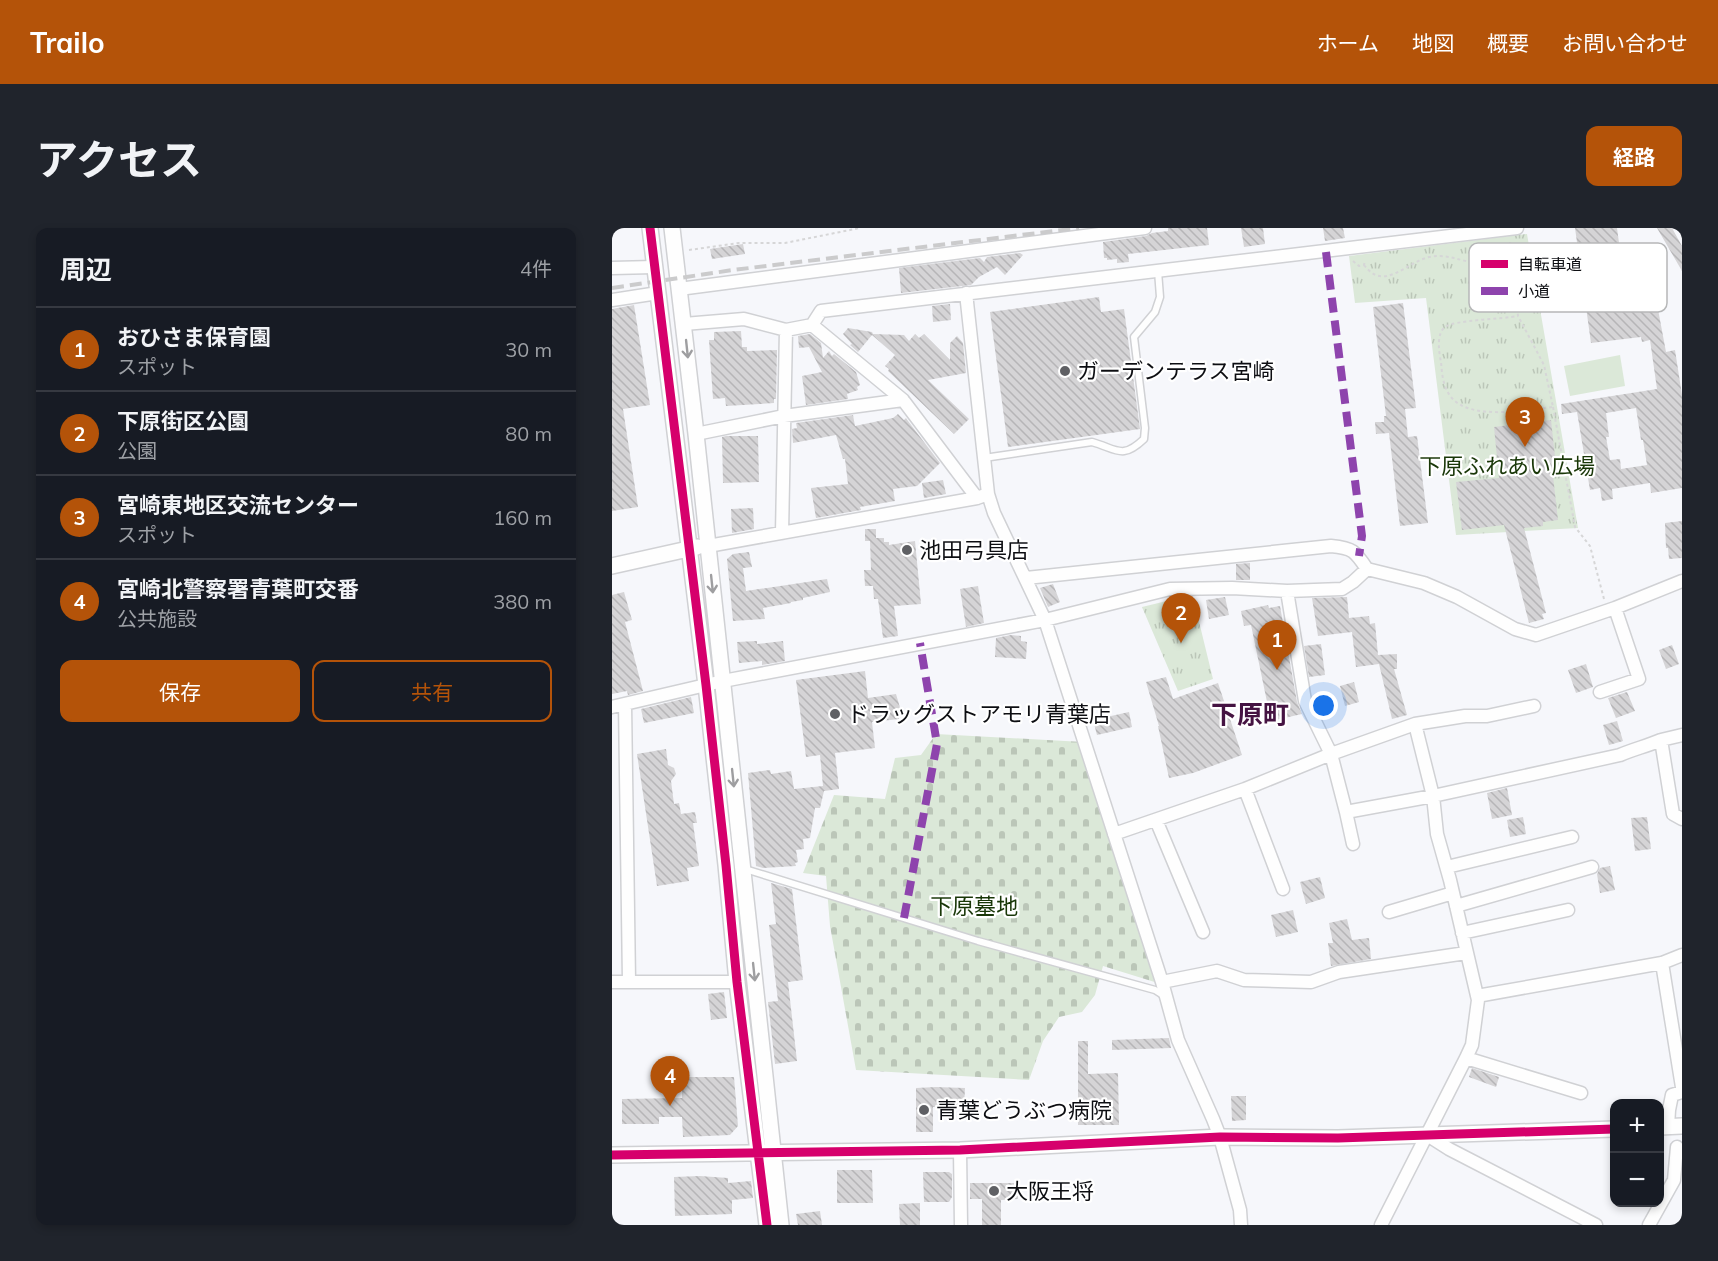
<!DOCTYPE html>
<html lang="ja">
<head>
<meta charset="utf-8">
<style>
	body { margin:0; font-family:Mulish,"Noto Sans JP",sans-serif; background:#20242c; color:#f1f3f6 }
	.controls { position:absolute; right:18px; bottom:18px; display:grid; overflow:hidden; border-radius:12px; box-shadow:0 3px 9px #0003 }
	.controls button { width:54px; height:54px; display:grid; place-items:center; padding:0; border:0; border-bottom:2px solid #363941; background:#171b24; color:#f1f3f6; font:30px sans-serif }
	.you { position:absolute; left:712px; top:478px; width:21px; height:21px; margin:-15px; border:4px solid #fff; border-radius:50%; background:#1a73e8; box-shadow:0 0 0 9px #1a73e833 }
	.badge { display:grid; place-items:center; width:39px; height:39px; border-radius:50%; background:#b45309; color:#fff; font-size:20px; font-weight:700 }
	.pin { position:absolute; translate:-50% -50px; filter:drop-shadow(0 2px 3px #0008) }
	.pin::after { content:''; position:absolute; top:32px; width:21px; height:18px; background:inherit; clip-path:polygon(0 0,100% 0,50% 100%) }
	.list { margin:0; padding:0; list-style:none }
	h2 { display:flex; justify-content:space-between; align-items:center; height:78px; margin:0; padding:0 24px; font-size:26px }
	h2 small { font-size:20px; font-weight:400; color:#9ea1a6 }
	.list li { display:grid; grid-template-columns:39px 1fr auto; gap:18px; align-items:center; box-sizing:border-box; height:84px; padding:0 24px; border-top:2px solid #363941 }
	.list b { display:block; font-size:22px; white-space:nowrap }
	.list p { margin:0; font-size:20px; white-space:nowrap; color:#9ea1a6 }
	.list em { font-size:20px; font-style:normal; color:#9ea1a6 }
	.actions { display:flex; gap:12px; padding:18px 24px }
	.actions a { flex:1; padding:14px 0; border:2px solid #b45309; border-radius:12px; text-align:center; font-size:21px; color:#b45309 }
	.actions .main { background:#b45309; color:#fff }
	.map { position:relative; flex:none; width:1070px; height:997px; overflow:hidden; border-radius:12px }
	header { display:flex; align-items:center; gap:36px; box-sizing:border-box; height:84px; padding:0 30px; background:#b45309; color:#fff }
	header strong { font-size:28px }
	nav { display:flex; gap:33px; margin-inline-start:auto; font-size:21px }
	.intro { display:flex; align-items:center; justify-content:space-between; box-sizing:border-box; height:144px; padding:0 36px }
	h1 { margin:0; font-size:42px }
	.button { padding:15px 27px; border-radius:12px; background:#b45309; color:#fff; font-size:21px; font-weight:700 }
	main { display:flex; gap:36px; padding:0 36px }
	aside { flex:1; background:#171b24; border-radius:12px; box-shadow:0 3px 9px #0003 }
	.map>svg:first-child { display:block }
	.grass { fill:#dbe8d8 }
	.cemetery { fill:url(#cemetery-stones) }
	.park { fill:url(#park-tufts) }
	.building { fill:url(#building-back-hatch); fill-rule:evenodd }
	.lines { fill:none; stroke-linecap:round; stroke-linejoin:round }
	.service-casing { stroke:#d0d1d4; stroke-width:9 }
	.minor-casing { stroke:#d0d1d4; stroke-width:15 }
	.tertiary-casing { stroke:#d0d1d4; stroke-width:18 }
	.path { stroke:#d6d6d7; stroke-width:2; stroke-dasharray:3 3; stroke-linecap:butt }
	.service { stroke:#fefefe; stroke-width:6 }
	.minor { stroke:#fefefe; stroke-width:12 }
	.tertiary { stroke:#fefefe; stroke-width:15 }
	.rail { stroke:#cbcbcc; stroke-width:4; stroke-dasharray:12 6; stroke-linecap:butt }
	.quiet { stroke:#8e44ad; stroke-width:8; stroke-dasharray:15 8; stroke-linecap:butt }
	.cycleway-casing { stroke:#fff; stroke-width:13 }
	.cycleway { stroke:#d6006c; stroke-width:9 }
	.oneway { stroke:#9e9ea0 }
	.poi-dot { fill:#5f6064; stroke:#fff; stroke-width:2 }
	.labels { text-anchor:middle; stroke-width:4.5; stroke-linejoin:round; paint-order:stroke }
	.poi-label { font-size:22px; fill:#0d0e12; stroke:#fff; text-anchor:start }
	.park-label { font-size:22px; fill:#193708; stroke:#fff }
	.quarter-label { font-size:26px; font-weight:bold; fill:#451342; stroke:#fff }
	.key { fill:#fff; stroke:#b6b7b8; stroke-width:1.5 }
	.key-label { font-size:16px; fill:#0d0e12 }
</style>
</head>
<body>
<header>
<strong>Trailo</strong>
<nav><a>ホーム</a><a>地図</a><a>概要</a><a>お問い合わせ</a></nav>
</header>
<div class="intro"><h1>アクセス</h1><a class="button">経路</a></div>
<main>
<aside>
<h2>周辺<small>4件</small></h2>
<ul class="list">
<li><span class="badge">1</span><div><b>おひさま保育園</b><p>スポット</p></div><em>30 m</em></li>
<li><span class="badge">2</span><div><b>下原街区公園</b><p>公園</p></div><em>80 m</em></li>
<li><span class="badge">3</span><div><b>宮崎東地区交流センター</b><p>スポット</p></div><em>160 m</em></li>
<li><span class="badge">4</span><div><b>宮崎北警察署青葉町交番</b><p>公共施設</p></div><em>380 m</em></li>
</ul>
<div class="actions"><a class="main">保存</a><a>共有</a></div>
</aside>
<div class="map">
<svg width="1070" height="997" viewBox="0 0 1070 997">
	<defs>
		<pattern id="cemetery-stones" width="16" height="16" patternUnits="userSpaceOnUse" patternTransform="scale(1.5)"><rect width="16" height="16" fill="#dbe8d8"/><path d="M2 7V4a2 2 0 0 1 4 0v3zM10 15v-3a2 2 0 0 1 4 0v3z" fill="#bbc6b8"/></pattern>
		<pattern id="park-tufts" width="24" height="20" patternUnits="userSpaceOnUse" patternTransform="scale(1.5)"><rect width="24" height="20" fill="#dbe8d8"/><path d="M3 7l-1-3M5 7V3M7 7l1-3M15 17l-1-3M17 17v-4M19 17l1-3" fill="none" stroke="#bbc6b8"/></pattern>
		<pattern id="building-back-hatch" width="6" height="6" patternUnits="userSpaceOnUse" patternTransform="scale(1.5)"><rect width="6" height="6" fill="#d5d4d6"/><path d="M-1 5l2 2M0 0l6 6M5-1l2 2" fill="none" stroke="#b6b5b7"/></pattern>
	</defs>
	<rect width="100%" height="100%" fill="#f6f7fb"/>
	<path class="grass" d="M1008,127L1013,158L958,168L952,138Z"/>
	<path class="cemetery" d="M324,506L471,514L549,756L491,738L483,767L470,784L447,789L431,813L417,852L244,842L218,698L214,648L191,645L222,567L273,571L283,530L309,527Z"/>
	<path class="park" d="M915,6L966,300L844,307L814,70L743,75L737,28Z
		M571,369H581L601,451L566,463L530,379Z"/>
	<path class="building" d="M556,0H595L597,17L516,26L517,34L505,35V31L495,32V30H492L491,14L534,8L540,5L556,3Z
		M629,0H651L653,16L632,19Z
		M711,0H731L733,10L713,13Z
		M963,0H1005L1016,81L1045,76L1054,124L1063,122L1070,167V260L1039,265L1038,255L1000,261L1001,271L990,273L988,260L978,262L965,184L950,186L949,176L1045,161L1038,112L1030,114L1029,109L979,115ZM1024,180L1029,212H1031L1035,237L1009,241L1008,231L998,232L994,209H997L994,185Z
		M1045,0H1060L1070,18V43Z
		M131,16L133,26L100,31L98,21Z
		M408,25L411,27L393,47L385,39L367,49L359,57L289,65L287,40L368,30L372,34L375,29Z
		M487,69L489,84L512,81L528,201L396,219L378,84Z
		M791,75L804,180L793,181L796,209L805,208L816,295L788,298L777,205L764,206L763,194H772V188H774L761,79Z
		M338,76L339,92L321,94L320,78Z
		M22,77L38,177L11,181L26,279L0,283V81Z
		M236,100L260,104L261,106L292,107L297,113L303,106L307,110L312,106L338,132V115L345,108L351,115L354,145L316,152L357,191L342,206L276,143L277,141L273,138L283,127L260,107L246,124L238,117L240,116L231,106Z
		M129,103L130,119H135V123L165,122L164,171H162V175L114,178L113,170L101,171L97,112H102V104Z
		M198,106L209,115L211,130L217,123L220,128L222,126L244,144L248,157L245,159L246,162L235,166L236,171L194,177L190,148L210,144L197,119L187,120L186,108Z
		M286,186L292,192L294,190L296,193L328,235L305,258L281,261L283,273L248,279L249,282L204,290L199,260L236,256L233,231H231L224,207L181,215L180,201L185,200L184,195L241,187L243,198L281,190Z
		M939,192L944,238L940,239L946,292L931,294V298L912,300L934,385L930,386L932,391L917,395L892,297L850,302L844,254L887,250L882,199Z
		M114,208H146L147,254L111,255L110,209Z
		M331,252L334,266L312,270L310,255Z
		M141,280L142,301L120,305L119,281Z
		M1070,293V330L1057,331L1056,320H1054L1053,295Z
		M253,301H264V310H272V314H277V317L303,313L309,376L282,378L286,408L271,410L266,371H262L261,358H253L252,342H259L258,313H253Z
		M137,324L140,339L131,340L134,363L215,351L218,364L191,370V372L179,374V375L151,380L153,391L121,393L115,331L121,326Z
		M638,335V352H624V336Z
		M441,356L448,374L436,379L428,360Z
		M366,358L372,395L354,399L348,361Z
		M12,364L20,392L13,394L31,463L16,467L15,463L0,466V367Z
		M613,369L617,387L597,391L594,372Z
		M735,369L737,390L757,388L758,396L763,395L766,427L785,426V441H782L795,487L780,491L767,436L744,439L740,404L706,408L700,370Z
		M656,377L657,380L668,378L685,474L690,486L659,493L639,397L632,398L629,383Z
		M399,407L409,408V413L415,414L414,431L383,429L384,410Z
		M145,413V416L171,413L173,433L150,437V433L127,435L125,414Z
		M709,416L713,447L697,449L692,418Z
		M1060,417L1067,436L1054,441L1047,422Z
		M974,436L981,459L964,465L956,442Z
		M253,443L256,470L284,466L289,483H287V491L260,494L263,520L223,525L227,561L212,563L208,580H203L198,610L191,611L192,621L184,622L186,634L183,635L184,638L151,640L144,638L136,545L158,542L159,546L179,543L182,561L211,558L208,527L194,529L184,452Z
		M554,449L561,471L606,455L630,527L581,545L557,550L546,498H547L534,454Z
		M742,454L747,474L733,478L728,458Z
		M1015,464L1023,483L1004,490L996,470Z
		M79,469L82,485L32,495L29,481Z
		M517,484L520,499L485,507L481,492Z
		M1005,493L1011,513L997,517L991,497Z
		M54,521L56,537L62,540L64,546L59,553L62,576L67,575L69,586L83,584L85,595H81L87,638L75,640L77,653L45,658L25,526Z
		M895,560L900,587L880,591L875,565Z
		M911,589L914,606L898,609L895,592Z
		M1035,589L1039,621L1023,623L1019,590Z
		M998,638L1003,662L988,665L985,646L988,640Z
		M708,649L713,670L694,676L688,654Z
		M159,655L180,661L191,752L176,754L185,833L163,836L156,774L166,773L157,697L164,696Z
		M681,682L686,704L664,709L659,687Z
		M735,691L740,712L757,710L759,731L719,738L716,715H721L717,695Z
		M112,764L115,790L99,792L96,766Z
		M557,810L559,820L500,822V812Z
		M466,813H476V846L506,845L507,897H466Z
		M860,840L887,849L884,859L857,849Z
		M70,849H122L126,898L118,907L71,909L70,889H47V896H10V871L70,870Z
		M324,859L353,860L352,879H321V904H304V860Z
		M619,868H634V892L620,893Z
		M225,942H260L261,975H225Z
		M311,944H337L340,946V969L337,974H312Z
		M88,948L116,950V955L139,953L141,970L120,972V986L63,988L62,949Z
		M358,955H406V971L389,972V997H370V971H358Z
		M308,975V997H288L287,976Z
		M208,983L210,997H186L184,986Z"/>
	<g class="lines">
		<g class="service-casing">
			<path id="service" d="M372,230L480,214C505,221 510,232 532,211L533,200L522,109L543,84L548,69L546,43
				M133,641L366,713L543,762L554,769"/>
		</g>
		<g class="minor-casing">
			<path id="minor" d="M0,40L42,39
				M67,61L533,0
				M354,65L376,266L382,285L433,392L550,754L566,812L601,891L608,909L628,982L629,997
				M0,72L46,65
				M72,96L132,91L174,102L200,97L209,83L905,0
				M200,97L291,172L365,270
				M84,206L172,188L291,172
				M170,305L174,102
				M96,318L365,270L376,266
				M414,350L719,318C741,320 743,323 755,341L812,355L845,369L903,401L924,407L1003,380L1070,353
				M675,363L693,473L719,526L734,584L821,568L825,606L838,652L866,772L860,817L854,830L769,997
				M988,464L1027,451L1003,380
				M13,476L17,753
				M0,479L111,453L433,392L558,361L620,360L675,363L730,361L741,354L755,341
				M803,496L821,568L1008,527C1022,521 1035,518 1049,512L1061,586L1070,591
				M1049,512L1070,507
				M633,561L671,661
				M734,584L741,616
				M544,592L591,704
				M502,606L633,561L719,526L803,496L853,488H875L922,478
				M835,639L960,609
				M844,678L980,639
				M777,684L841,665
				M850,705L956,682
				M1050,735L1070,859
				M0,754H125
				M550,754L605,743L632,752L699,754L727,744L854,725
				M865,768L1050,735L1070,727
				M854,830L969,865
				M1056,899L1057,882L1060,867L1070,864
				M815,907L837,921L984,997
				M348,922L349,997
				M1037,997L1062,952L1065,919"/>
		</g>
		<g class="tertiary-casing">
			<path id="tertiary" d="M38,0L94,457L114,637L125,754L155,997
				M60,0L84,206L169,997
				M0,338L85,319
				M1048,899L1070,898
				M0,927L348,922L608,909L726,910L1002,901"/>
		</g>
		<path class="path" d="M898,14L906,88L932,137L941,179C914,182 858,193 839,169C831,159 830,146 829,134C827,124 824,106 833,99C842,92 891,91 906,88
			M77,22L127,15H173L248,0
			M741,33L747,38L752,37L753,32
			M752,37C772,64 793,35 817,29C832,26 844,31 858,34C873,36 886,34 900,32
			M941,179L963,299L978,318L992,371"/>
		<use href="#service" class="service"/>
		<use href="#minor" class="minor"/>
		<use href="#tertiary" class="tertiary"/>
		<path class="rail" d="M0,60L121,42L467,0"/>
		<path class="quiet" d="M714,24L750,308L747,328
			M292,690L325,516L308,415"/>
		<g class="cycleway-casing">
			<path id="cycleway" d="M38,0L94,457L114,637L125,754L155,997
				M0,927L348,922L608,909L726,910L1002,901"/>
		</g>
		<use href="#cycleway" class="cycleway"/>
	</g>
	<defs><path id="oneway-shaft" d="M-6 0H5M1.5-3L5.5 0L1.5 3" fill="none" stroke-width="1.6" stroke-linecap="round" stroke-linejoin="round" transform="scale(1.5)"/></defs>
	<g class="oneway">
		<use href="#oneway-shaft" transform="translate(75 121) rotate(84)"/>
		<use href="#oneway-shaft" transform="translate(100 356) rotate(84)"/>
		<use href="#oneway-shaft" transform="translate(121 550) rotate(84)"/>
		<use href="#oneway-shaft" transform="translate(142 744) rotate(84)"/>
	</g>
	<g class="poi-dot">
		<circle cx="453" cy="143" r="6"/>
		<circle cx="295" cy="322" r="6"/>
		<circle cx="223" cy="486" r="6"/>
		<circle cx="312" cy="882" r="6"/>
		<circle cx="382" cy="963" r="6"/>
	</g>
	<g class="labels">
		<g class="poi-label">
			<text x="465" y="151">ガーデンテラス宮崎</text>
			<text x="307" y="330">池田弓具店</text>
			<text x="235" y="494">ドラッグストアモリ青葉店</text>
			<text x="324" y="890">青葉どうぶつ病院</text>
			<text x="394" y="971">大阪王将</text>
		</g>
		<g class="park-label">
			<text x="895" y="246">下原ふれあい広場</text>
			<text x="362" y="686">下原墓地</text>
		</g>
		<g class="quarter-label">
			<text x="638" y="496">下原町</text>
		</g>
	</g>
	<rect x="857" y="15" width="198" height="69" rx="9" class="key"/>
	<rect x="869" y="32" width="27" height="8" fill="#d6006c"/>
	<rect x="869" y="59" width="27" height="8" fill="#8e44ad"/>
	<g class="key-label">
		<text x="906" y="42">自転車道</text>
		<text x="906" y="69">小道</text>
	</g>
</svg>
<div class="controls">
<button>+</button>
<button>−</button>
</div>
<div class="you"></div>
<div class="pin badge" style="left:665px;top:442px">1</div>
<div class="pin badge" style="left:569px;top:415px">2</div>
<div class="pin badge" style="left:913px;top:219px">3</div>
<div class="pin badge" style="left:58px;top:878px">4</div>
</div>
</main>
</body>
</html>
